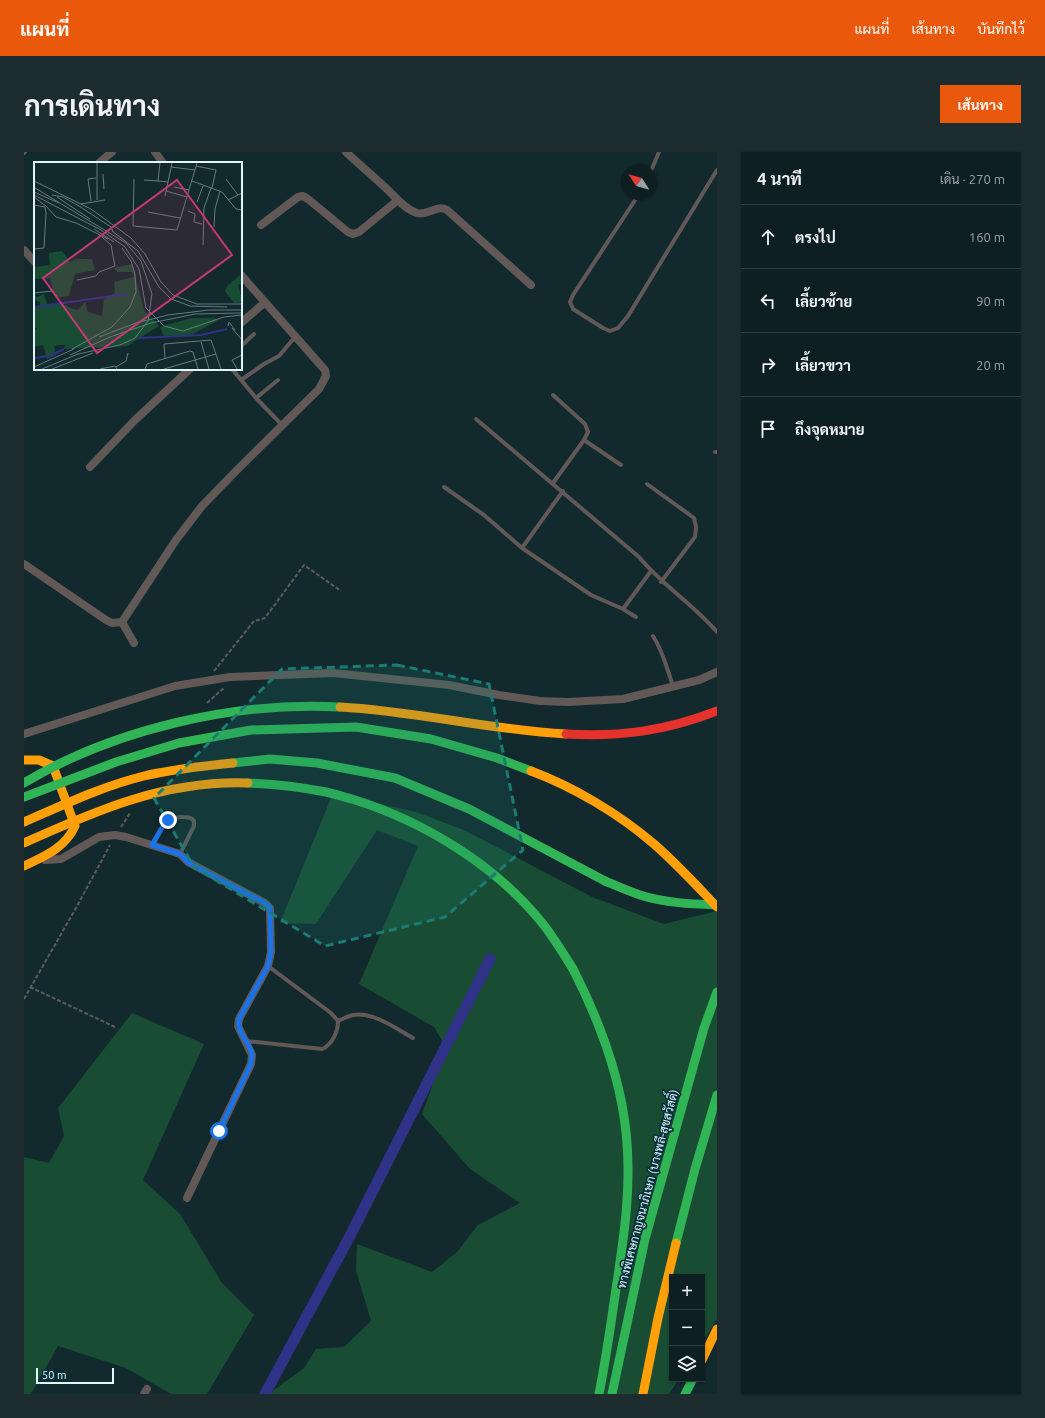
<!DOCTYPE html>
<html lang="th">
<head>
<meta charset="utf-8">
<style>
	body { margin:0; font-family:Ubuntu,Sarabun,sans-serif; background:#1c2c2f; color:#f1f3f6 }
	.controls { position:absolute; right:12px; bottom:12px; display:grid; overflow:hidden; border-radius:0px; box-shadow:0 1px 3px #0004 }
	.controls button { width:36px; height:36px; display:grid; place-items:center; padding:0; border:0; border-bottom:1px solid #2e3d40; background:#0e1f22; color:#f1f3f6; font:20px sans-serif }
	.compass { position:absolute; left:597px; top:12px; width:36px; height:36px; border-radius:50%; background:#0e1f22; box-shadow:0 1px 3px #0004; rotate:306deg }
	.scale { position:absolute; left:12px; bottom:10px; width:78px; box-sizing:border-box; padding-left:4px; border:2px solid #e2f7fd; border-top:0; font-size:11px; line-height:14px; white-space:nowrap; color:#e2f7fd; -webkit-text-stroke:3px #06313a; paint-order:stroke }
	.stop { position:absolute; width:12px; height:12px; margin:-9px; border:3px solid #1a73e8; border-radius:50%; background:#fff }
	.stop.end { background:#1a73e8; border-color:#fff; box-shadow:0 1px 4px #0008 }
	.list { margin:0; padding:0; list-style:none }
	h2 { display:flex; justify-content:space-between; align-items:center; height:52px; margin:0; padding:0 16px; font-size:17px }
	h2 small { font-size:13px; font-weight:400; color:#9ba2a5 }
	.list li { display:grid; grid-template-columns:26px 1fr auto; gap:12px; align-items:center; box-sizing:border-box; height:64px; padding:0 16px; border-top:1px solid #2e3d40 }
	.list b { display:block; font-size:15px; white-space:nowrap }
	.list em { font-size:13px; font-style:normal; color:#9ba2a5 }
	.icon { flex:none; width:22px; height:22px; fill:none; stroke:currentColor; stroke-width:2; stroke-linecap:round; stroke-linejoin:round }
	.map { position:relative; flex:none; width:693px; height:1242px; overflow:hidden; border-radius:0px }
	header { display:flex; align-items:center; gap:24px; box-sizing:border-box; height:56px; padding:0 20px; background:#ea580c; color:#fff }
	header strong { font-size:19px }
	nav { display:flex; gap:22px; margin-inline-start:auto; font-size:14px }
	.intro { display:flex; align-items:center; justify-content:space-between; box-sizing:border-box; height:96px; padding:0 24px }
	h1 { margin:0; font-size:28px }
	.button { padding:10px 18px; border-radius:0px; background:#ea580c; color:#fff; font-size:14px; font-weight:700 }
	main { display:flex; gap:24px; padding:0 24px }
	aside { flex:1; background:#0e1f22; border-radius:0px; box-shadow:0 1px 3px #0004 }
	.map>svg:first-child { display:block }
	.green { fill:#194d33 }
	.lines { fill:none; stroke-linecap:round; stroke-linejoin:round }
	.canal { stroke:#2f3286; stroke-width:11 }
	.path { stroke:#5d5c5b; stroke-width:2; stroke-dasharray:4 2; stroke-linecap:butt }
	.lane { stroke:#625957; stroke-width:4 }
	.street { stroke:#625957; stroke-width:8 }
	.fast { stroke:#30b455; stroke-width:9 }
	.slow { stroke:#ff9f0a; stroke-width:9 }
	.fast-bridge { stroke:#30b455; stroke-width:9 }
	.slow-bridge { stroke:#ff9f0a; stroke-width:9 }
	.jam-bridge { stroke:#e5322d; stroke-width:9 }
	.route { stroke:#1a73e8; stroke-width:5 }
	.marked { fill:#1a7c75; fill-opacity:0.2; stroke:#1a7c75; stroke-width:3; stroke-dasharray:8 5; stroke-linejoin:round }
	.labels { text-anchor:middle; stroke-width:3.5; stroke-linejoin:round; paint-order:stroke }
	.street-label { font-size:12px; fill:#e2f7fd; stroke:#06313a }
	.inset-river { fill:none; stroke:#2f3286; stroke-width:2 }
	.inset-road { fill:none; stroke:#657b81; stroke-width:1 }
	.view { fill:#c73973; fill-opacity:0.15; stroke:#c73973; stroke-width:2 }
	.inset-edge { fill:none; stroke:#e2f7fd; stroke-width:2 }
</style>
</head>
<body>
<header>
<strong>แผนที่</strong>
<nav><a>แผนที่</a><a>เส้นทาง</a><a>บันทึกไว้</a></nav>
</header>
<div class="intro"><h1>การเดินทาง</h1><a class="button">เส้นทาง</a></div>
<main>
<div class="map">
<svg width="693" height="1242" viewBox="0 0 693 1242">
	<rect width="100%" height="100%" fill="#12292e"/>
	<path class="green" d="M309,641L392,660L440,678L568,745L640,772L693,759V1167L678,1191V1125H648V1227H655L645,1242H247L250,1238L280,1216L292,1197L320,1195L347,1169L332,1118L333,1092L408,1120L433,1100L454,1073L496,1051L446,1017L398,962L422,895L410,875L335,832L394,694L353,678L292,772L256,771Z
		M108,861L180,892L119,1028L156,1062L198,1131L230,1163L183,1242H147L102,1216L34,1194L7,1242H0V1005L25,1011L40,984L34,956Z"/>
	<g class="lines">
		<path class="canal" d="M241,1242L328,1080L466,807"/>
		<path class="path" d="M190,519L230,469L241,466L280,413L317,439
			M183,551L201,535
			M97,675L106,661
			M6,835L91,875
			M0,847L52,756L86,693"/>
		<path class="lane" d="M0,1L1,0
			M627,19L635,0
			M615,42L549,143L546,150L549,157L579,176L586,179L594,176L604,164L693,18
			M217,194L230,182
			M208,217L232,246L258,273
			M217,228L240,212L255,204L271,185
			M529,243L561,272L564,280L560,288L529,331
			M232,246L254,228
			M452,267L615,405C638,433 669,452 693,480
			M560,288L597,313
			M691,300H693
			M623,332L670,366L672,375L671,385L637,430
			M420,335L460,363L498,396L567,443L599,457L612,465
			M498,396L539,339
			M599,457L627,419
			M629,484C639,499 643,517 649,534
			M129,693C136,679 141,664 159,665C164,665 167,665 170,669V674L156,702
			M314,869C319,867 324,864 329,863C348,859 373,877 389,886
			M222,889L298,897C308,893 314,880 314,869L307,861L244,814"/>
		<path class="street" d="M131,0L139,11
			M322,0C336,13 350,25 364,38C372,46 382,58 393,61C403,64 413,52 423,58L507,133
			M75,11L88,0
			M237,73L274,45L279,44L284,47L324,80L329,82L335,80L374,48
			M0,98L11,110
			M217,171L240,151
			M66,315L111,268L166,217
			M0,412L82,468L88,471L98,470L152,388L178,354L212,319L295,237L302,224L301,218L217,123
			M98,470L110,491
			M0,582L151,534L206,525L309,521L425,533L475,543L516,549L544,550L599,547L675,528L693,520
			M21,708L37,707L75,685L91,683L102,685L156,702L164,710L241,751L246,756L247,800L244,814L215,867L214,874L228,903L227,912L163,1046
			M120,1242L123,1237"/>
		<path class="fast" d="M581,729C593,734 604,739 616,743C641,751 667,752 693,753
			M549,817C575,868 596,923 602,980C608,1033 600,1085 592,1137C587,1172 582,1207 575,1242
			M652,1091L671,1017L693,943
			M588,1242L621,1087L680,876L693,840
			M661,1242L669,1227"/>
		<path class="slow" d="M0,608H15L29,614L51,674C41,696 21,704 0,714
			M678,1208L693,1177
			M619,1242L634,1166L652,1091"/>
		<path class="fast-bridge" d="M209,611L246,607L293,611L371,626L445,657L581,729
			M0,631C90,577 212,549 316,555
			M224,631C250,632 276,635 302,640C311,642 320,645 328,647C399,669 472,713 519,772C530,786 539,801 549,817
			M0,645L92,610L155,591L227,578L332,575L407,587L473,606L507,619"/>
		<path class="slow-bridge" d="M316,555C392,559 466,578 542,582
			M507,619C550,635 595,662 630,692C653,712 673,734 693,755
			M0,670C39,653 79,634 120,624C149,617 179,614 209,611
			M0,691C73,658 142,628 224,631"/>
		<path class="jam-bridge" d="M542,582C596,585 642,579 693,559"/>
	</g>
	<g class="lines">
		<path class="route" d="M144,668L139,674L128,693L156,702L164,710L170,714L241,751L246,756L247,800L244,814L215,867C213,883 225,888 228,902C228,905 227,909 227,912L195,979"/>
	</g>
	<path class="marked" d="M373,513L465,532L499,698L421,765L301,794L170,715L130,646L258,517Z"/>
	<g class="labels">
		<g class="street-label">
			<text transform="translate(624 1037) rotate(-75)" y="4">ทางพิเศษกาญจนาภิเษก (บางพลี-สุขสวัสดิ์)</text>
		</g>
	</g>
	<g transform="translate(10 10)">
		<rect width="208" height="208" fill="#12292e"/>
		<path d="M28,89L36,100L42,97H58L61,108L41,112L35,134L21,136L16,116L0,117V105L16,103L15,91ZM98,102L110,148L125,164L93,184L30,187L31,183H25L20,184L22,193L13,197L9,183L0,185V190V168L4,167L0,165V141L2,145L6,144V140L1,138L0,131L3,135L10,132L13,142H29L39,147L44,148L51,140L54,150L68,154L70,137L81,131L80,120L99,115L98,110H83L80,106ZM206,113L208,123L204,122L208,140L200,141L191,129L193,124ZM157,156H181L183,159L157,173L130,174L126,165Z" fill="#194d33"/>
		<path class="inset-river" d="M0,145L93,132M105,176L167,173L193,167M0,196L16,194L30,187"/>
		<path class="inset-road" d="M126,1L124,19L134,20M162,4L182,8L178,26M137,5L161,8M69,12L70,27M100,17L99,64L143,68L163,1M192,17L204,33M110,18L124,19M0,19L57,47L97,76L111,92L127,120L139,133L163,142H208M158,19L188,30L202,47L208,48M140,25L155,28M1,26L92,81L107,99L118,132L114,159L101,176L86,183L44,192L8,207M132,29L153,35M0,30L25,41M0,33L67,68L91,85L105,107L112,146L130,164L149,169L190,155L208,153M18,33L29,35L45,44L77,65L79,70M131,34L138,1M0,35L12,44L22,55L42,61L74,77M23,35L56,57M63,38V1M194,38L208,31M57,39L54,17L62,16M163,40L169,24M47,42L71,38M0,43L11,45L12,51L10,86L0,87M154,49L161,52L160,60L168,62M114,50L146,56M180,65L181,47L186,29M60,67L80,80M78,69L104,89L125,125L137,137L156,144L193,145M169,83L170,46L177,26M43,118L62,114L65,110L81,104L77,83L68,75M0,131L19,129M194,164L195,160L201,168M198,166L208,178M65,175L102,161L134,153L175,148H208M167,180L175,207M38,187L78,165L96,145L102,130L101,112L97,99L88,86M36,193L76,175L117,161L161,152L208,151M131,196L130,182L177,178L187,207M0,205L40,187M82,205L92,199L94,191M18,207L59,191M66,207L81,204L83,207M111,207L113,202L156,189L159,190L164,207M130,207L182,192M203,207L198,198L208,193"/>
		<path class="view" d="M143,18L198,93L63,191L9,116Z"/>
		<rect width="208" height="208" class="inset-edge"/>
	</g>
</svg>
<div class="controls">
<button>+</button>
<button>−</button>
<button><svg class="icon" aria-label="layers" viewBox="0 0 24 24"><path d="M12 4l9 5-9 5-9-5zM3 14l9 5 9-5"/></svg></button>
</div>
<svg class="compass" viewBox="-18 -18 36 36"><path d="M0-13l5 13h-10z" fill="#e53935"/><path d="M0 13l5-13h-10z" fill="#9ba2a5"/></svg>
<div class="scale">50 m</div>
<div class="stop" style="left:195px;top:979px"></div>
<div class="stop end" style="left:144px;top:668px"></div>
</div>
<aside>
<h2>4 นาที<small>เดิน · 270 m</small></h2>
<ul class="list">
<li><svg class="icon" aria-label="ahead" viewBox="0 0 24 24"><path d="M12 20V5M6 11l6-6 6 6"/></svg><div><b>ตรงไป</b></div><em>160 m</em></li>
<li><svg class="icon" aria-label="left" viewBox="0 0 24 24"><path d="M17 20v-9H6M10 6l-5 5 5 5"/></svg><div><b>เลี้ยวซ้าย</b></div><em>90 m</em></li>
<li><svg class="icon" aria-label="right" viewBox="0 0 24 24"><path d="M7 20v-9h11M14 6l5 5-5 5"/></svg><div><b>เลี้ยวขวา</b></div><em>20 m</em></li>
<li><svg class="icon" aria-label="arrive" viewBox="0 0 24 24"><path d="M6 21V4h12l-3 4 3 4H6"/></svg><div><b>ถึงจุดหมาย</b></div></li>
</ul>
</aside>
</main>
</body>
</html>
